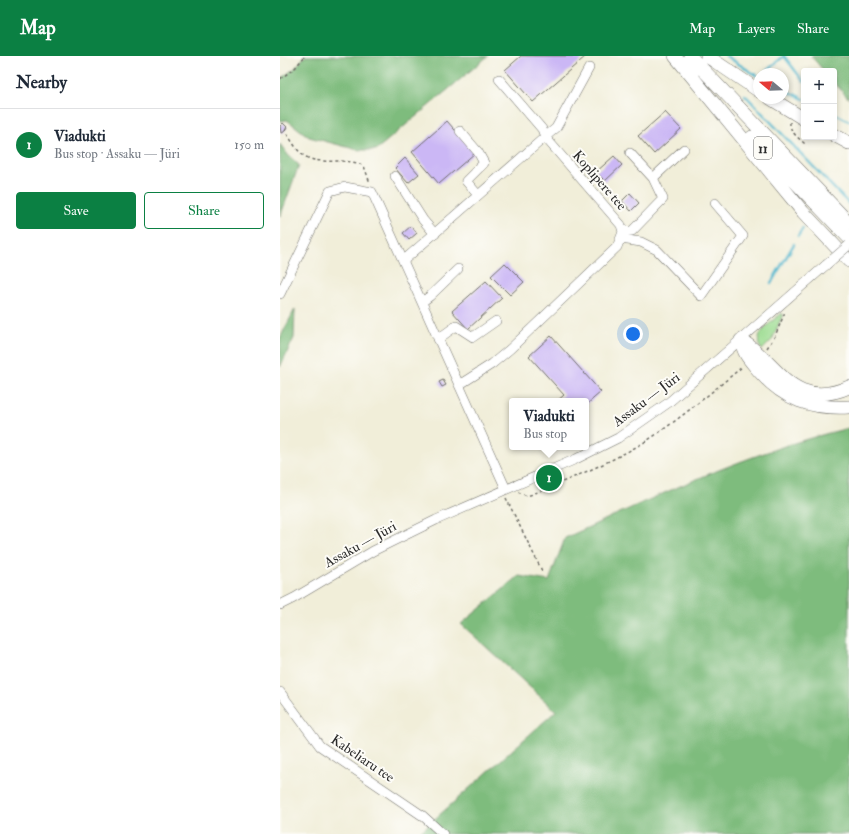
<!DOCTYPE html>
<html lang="en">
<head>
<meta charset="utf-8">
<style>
	body { margin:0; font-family:"IM FELL Double Pica",serif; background:#f6f6f7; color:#1f2937 }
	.controls { position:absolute; right:12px; top:12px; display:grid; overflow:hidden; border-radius:4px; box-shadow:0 2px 6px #0003 }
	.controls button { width:36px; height:36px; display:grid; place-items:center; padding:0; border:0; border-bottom:1px solid #e0e1e3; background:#fff; color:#1f2937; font:20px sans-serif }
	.compass { position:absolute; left:473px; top:12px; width:36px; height:36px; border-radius:50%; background:#fff; box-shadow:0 2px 6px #0003; rotate:289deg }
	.you { position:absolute; left:353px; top:278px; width:14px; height:14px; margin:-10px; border:3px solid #fff; border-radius:50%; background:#1a73e8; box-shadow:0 0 0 6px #1a73e833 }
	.badge { display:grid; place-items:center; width:26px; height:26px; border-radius:50%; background:#0b8043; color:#fff; font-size:13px; font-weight:700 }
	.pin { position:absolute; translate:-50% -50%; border:2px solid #fff; box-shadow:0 1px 4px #0006 }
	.popup { position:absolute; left:229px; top:342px; width:80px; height:52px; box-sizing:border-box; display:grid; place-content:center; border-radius:4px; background:#fff; filter:drop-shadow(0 1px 3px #0005); font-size:13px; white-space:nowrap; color:#747a83 }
	.popup b { font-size:15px; color:#1f2937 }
	.popup::after { content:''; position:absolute; left:50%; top:100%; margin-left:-8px; border:8px solid transparent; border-top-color:#fff }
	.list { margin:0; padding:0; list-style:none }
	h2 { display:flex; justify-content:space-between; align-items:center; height:52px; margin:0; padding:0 16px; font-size:17px }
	h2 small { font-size:13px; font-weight:400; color:#747a83 }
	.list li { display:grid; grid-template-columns:26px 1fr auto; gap:12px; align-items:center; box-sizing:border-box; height:72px; padding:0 16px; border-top:1px solid #e0e1e3 }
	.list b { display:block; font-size:15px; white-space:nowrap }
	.list p { margin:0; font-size:13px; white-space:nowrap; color:#747a83 }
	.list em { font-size:13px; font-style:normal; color:#747a83 }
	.actions { display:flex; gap:8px; padding:12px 16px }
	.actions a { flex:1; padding:9px 0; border:1px solid #0b8043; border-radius:4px; text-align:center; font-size:14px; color:#0b8043 }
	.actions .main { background:#0b8043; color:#fff }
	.map { position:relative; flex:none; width:569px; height:778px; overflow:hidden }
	header { display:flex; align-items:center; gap:24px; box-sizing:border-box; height:56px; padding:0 20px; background:#0b8043; color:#fff }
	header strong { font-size:19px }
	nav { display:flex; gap:22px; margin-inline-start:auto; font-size:14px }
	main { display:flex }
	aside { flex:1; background:#fff }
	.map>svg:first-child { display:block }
	.green { fill:#9edd93; stroke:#64845f }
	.forest { fill:#7ebc7d; stroke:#547454 }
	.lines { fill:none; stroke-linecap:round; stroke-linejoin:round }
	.stream { stroke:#4fb6cd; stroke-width:2.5 }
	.building { fill:#cbb7f5 }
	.minor-casing { stroke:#706f68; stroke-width:10 }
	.highway-casing { stroke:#706f68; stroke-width:14 }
	.path { stroke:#706f68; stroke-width:1.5; stroke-dasharray:3 3; stroke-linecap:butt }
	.minor { stroke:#fff; stroke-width:9 }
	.highway { stroke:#fff; stroke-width:13 }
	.minor-bridge-casing { stroke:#706f68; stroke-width:10; stroke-linecap:butt }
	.minor-bridge { stroke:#fff; stroke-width:9 }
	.labels { text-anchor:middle; stroke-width:4; stroke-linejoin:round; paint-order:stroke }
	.shield { fill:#fdfcf7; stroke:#6a6a68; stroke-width:1 }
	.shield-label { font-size:13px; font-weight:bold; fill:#2b2b2b }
	.street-label { font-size:14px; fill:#2b2b2b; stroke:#fdfcf7 }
</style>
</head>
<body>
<header>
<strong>Map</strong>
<nav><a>Map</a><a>Layers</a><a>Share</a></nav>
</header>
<main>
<aside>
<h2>Nearby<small></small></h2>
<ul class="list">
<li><span class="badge">1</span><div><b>Viadukti</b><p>Bus stop · Assaku — Jüri</p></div><em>150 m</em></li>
</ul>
<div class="actions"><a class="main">Save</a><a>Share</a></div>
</aside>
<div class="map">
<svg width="569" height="778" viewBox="0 0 569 778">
	<rect width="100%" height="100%" fill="#fdfcf7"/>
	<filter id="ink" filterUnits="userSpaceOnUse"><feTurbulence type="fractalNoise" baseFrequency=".025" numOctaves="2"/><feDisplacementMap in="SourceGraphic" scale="8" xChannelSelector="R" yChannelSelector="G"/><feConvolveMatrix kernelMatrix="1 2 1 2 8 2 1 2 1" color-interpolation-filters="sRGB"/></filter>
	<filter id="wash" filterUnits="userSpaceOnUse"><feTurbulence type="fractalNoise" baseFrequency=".012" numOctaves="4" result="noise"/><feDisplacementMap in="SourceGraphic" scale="16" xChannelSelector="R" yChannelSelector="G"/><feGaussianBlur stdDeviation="0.9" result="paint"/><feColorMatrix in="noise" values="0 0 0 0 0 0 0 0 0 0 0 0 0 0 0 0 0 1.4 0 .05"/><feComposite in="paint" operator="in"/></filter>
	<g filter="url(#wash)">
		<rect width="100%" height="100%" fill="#f1eed9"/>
		<path class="green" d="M500,258H503L492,284L482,294C470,280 491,267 500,258Z"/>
		<path class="forest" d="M25,0H208L96,94H78L29,81L7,64L0,65V23L15,12Z
			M531,0H569V43L554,26V15H544Z
			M0,88L8,99L19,109L0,161Z
			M15,253L14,282L0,311V282Z
			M569,372V778H138L276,655L181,568L239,520L269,525L285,482C377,440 470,395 569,372Z"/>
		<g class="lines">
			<path class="stream" d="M446,0L479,21
				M504,0L524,26
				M483,18L504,0
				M503,33L524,43
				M465,39L569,148
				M554,57L569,65
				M518,180L523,172
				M491,227L514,188"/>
		</g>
		<g id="blocks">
			<path class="building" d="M241,0H306L253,46L225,14Z
				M385,56L401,73L374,98L358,80Z
				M167,65L195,97L159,128L132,96Z
				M3,67L7,71L4,76L1,77L0,70Z
				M334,100L342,109L325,125L316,116Z
				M125,102L139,118L128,127L115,112Z
				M350,137L359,147L351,155L342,145Z
				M131,170L137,177L129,184L123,177Z
				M225,207L244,226L230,239L211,220Z
				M206,225L222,242L188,273L172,255Z
				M271,280L321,336L306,349V345H277L284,339L249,300Z
				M163,324L166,329L162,331L159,326Z"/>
		</g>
	</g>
	<g filter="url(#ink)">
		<use href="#blocks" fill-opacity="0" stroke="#706f68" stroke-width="1"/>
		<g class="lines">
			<g class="minor-casing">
				<path id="minor" d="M219,23L262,73L265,81L276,72L309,12
					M180,75L198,96L204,107L186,125L198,139
					M350,97L373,122
					M115,120L143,164L155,178
					M343,176L352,175L383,143L373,122L404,93
					M341,183L361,186L377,194L421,240L463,180L435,147
					M123,205L265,81L341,169L343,176L337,191L230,293L212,308L179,329
					M0,238L50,135L65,131L92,136L226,433
					M142,246L150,240L178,213
					M158,283L176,270L193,281L216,265
					M0,549L14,542L93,495L156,464L296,403L338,382L388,347L546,209
					M0,636L40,690L143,760L163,778"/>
			</g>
			<g class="highway-casing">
				<path id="highway" d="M395,0L523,156L569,205
					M410,0L569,167
					M427,0L479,35
					M490,42L524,63
					M554,79L569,87
					M472,81L569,182
					M461,284C464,299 469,303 479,315C504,344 531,353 569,351
					M461,284C498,306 512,356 569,331"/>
			</g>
			<path class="path" d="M0,23L15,12L25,0
				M510,66C509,76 519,82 526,89
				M7,78C12,85 18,97 26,101C44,110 66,100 84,110L90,127
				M487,292L495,280L505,256
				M238,436L247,440L253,438C292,422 332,406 368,384C401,362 432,336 462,311
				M226,442L263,517"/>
			<use href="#minor" class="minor"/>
			<use href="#highway" class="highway"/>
			<g class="minor-bridge-casing">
				<path id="minor-bridge" d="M546,209L569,189"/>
			</g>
			<use href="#minor-bridge" class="minor-bridge"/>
		</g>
	</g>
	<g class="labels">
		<rect class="shield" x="474" y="81" width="18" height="22" rx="3"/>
		<g class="shield-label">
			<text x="483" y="97">11</text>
		</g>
		<g class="street-label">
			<text transform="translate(320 124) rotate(49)" y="5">Koplipere tee</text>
			<text transform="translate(366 343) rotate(-37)" y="5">Assaku — Jüri</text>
			<text transform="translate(80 488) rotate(-29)" y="5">Assaku — Jüri</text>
			<text transform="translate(83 702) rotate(34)" y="5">Kabeliaru tee</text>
		</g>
	</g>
</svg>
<div class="controls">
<button>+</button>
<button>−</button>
</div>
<svg class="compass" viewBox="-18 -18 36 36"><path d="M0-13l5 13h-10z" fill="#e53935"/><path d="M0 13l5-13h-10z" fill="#747a83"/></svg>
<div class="you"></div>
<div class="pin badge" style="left:269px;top:422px">1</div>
<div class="popup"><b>Viadukti</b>Bus stop</div>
</div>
</main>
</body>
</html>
